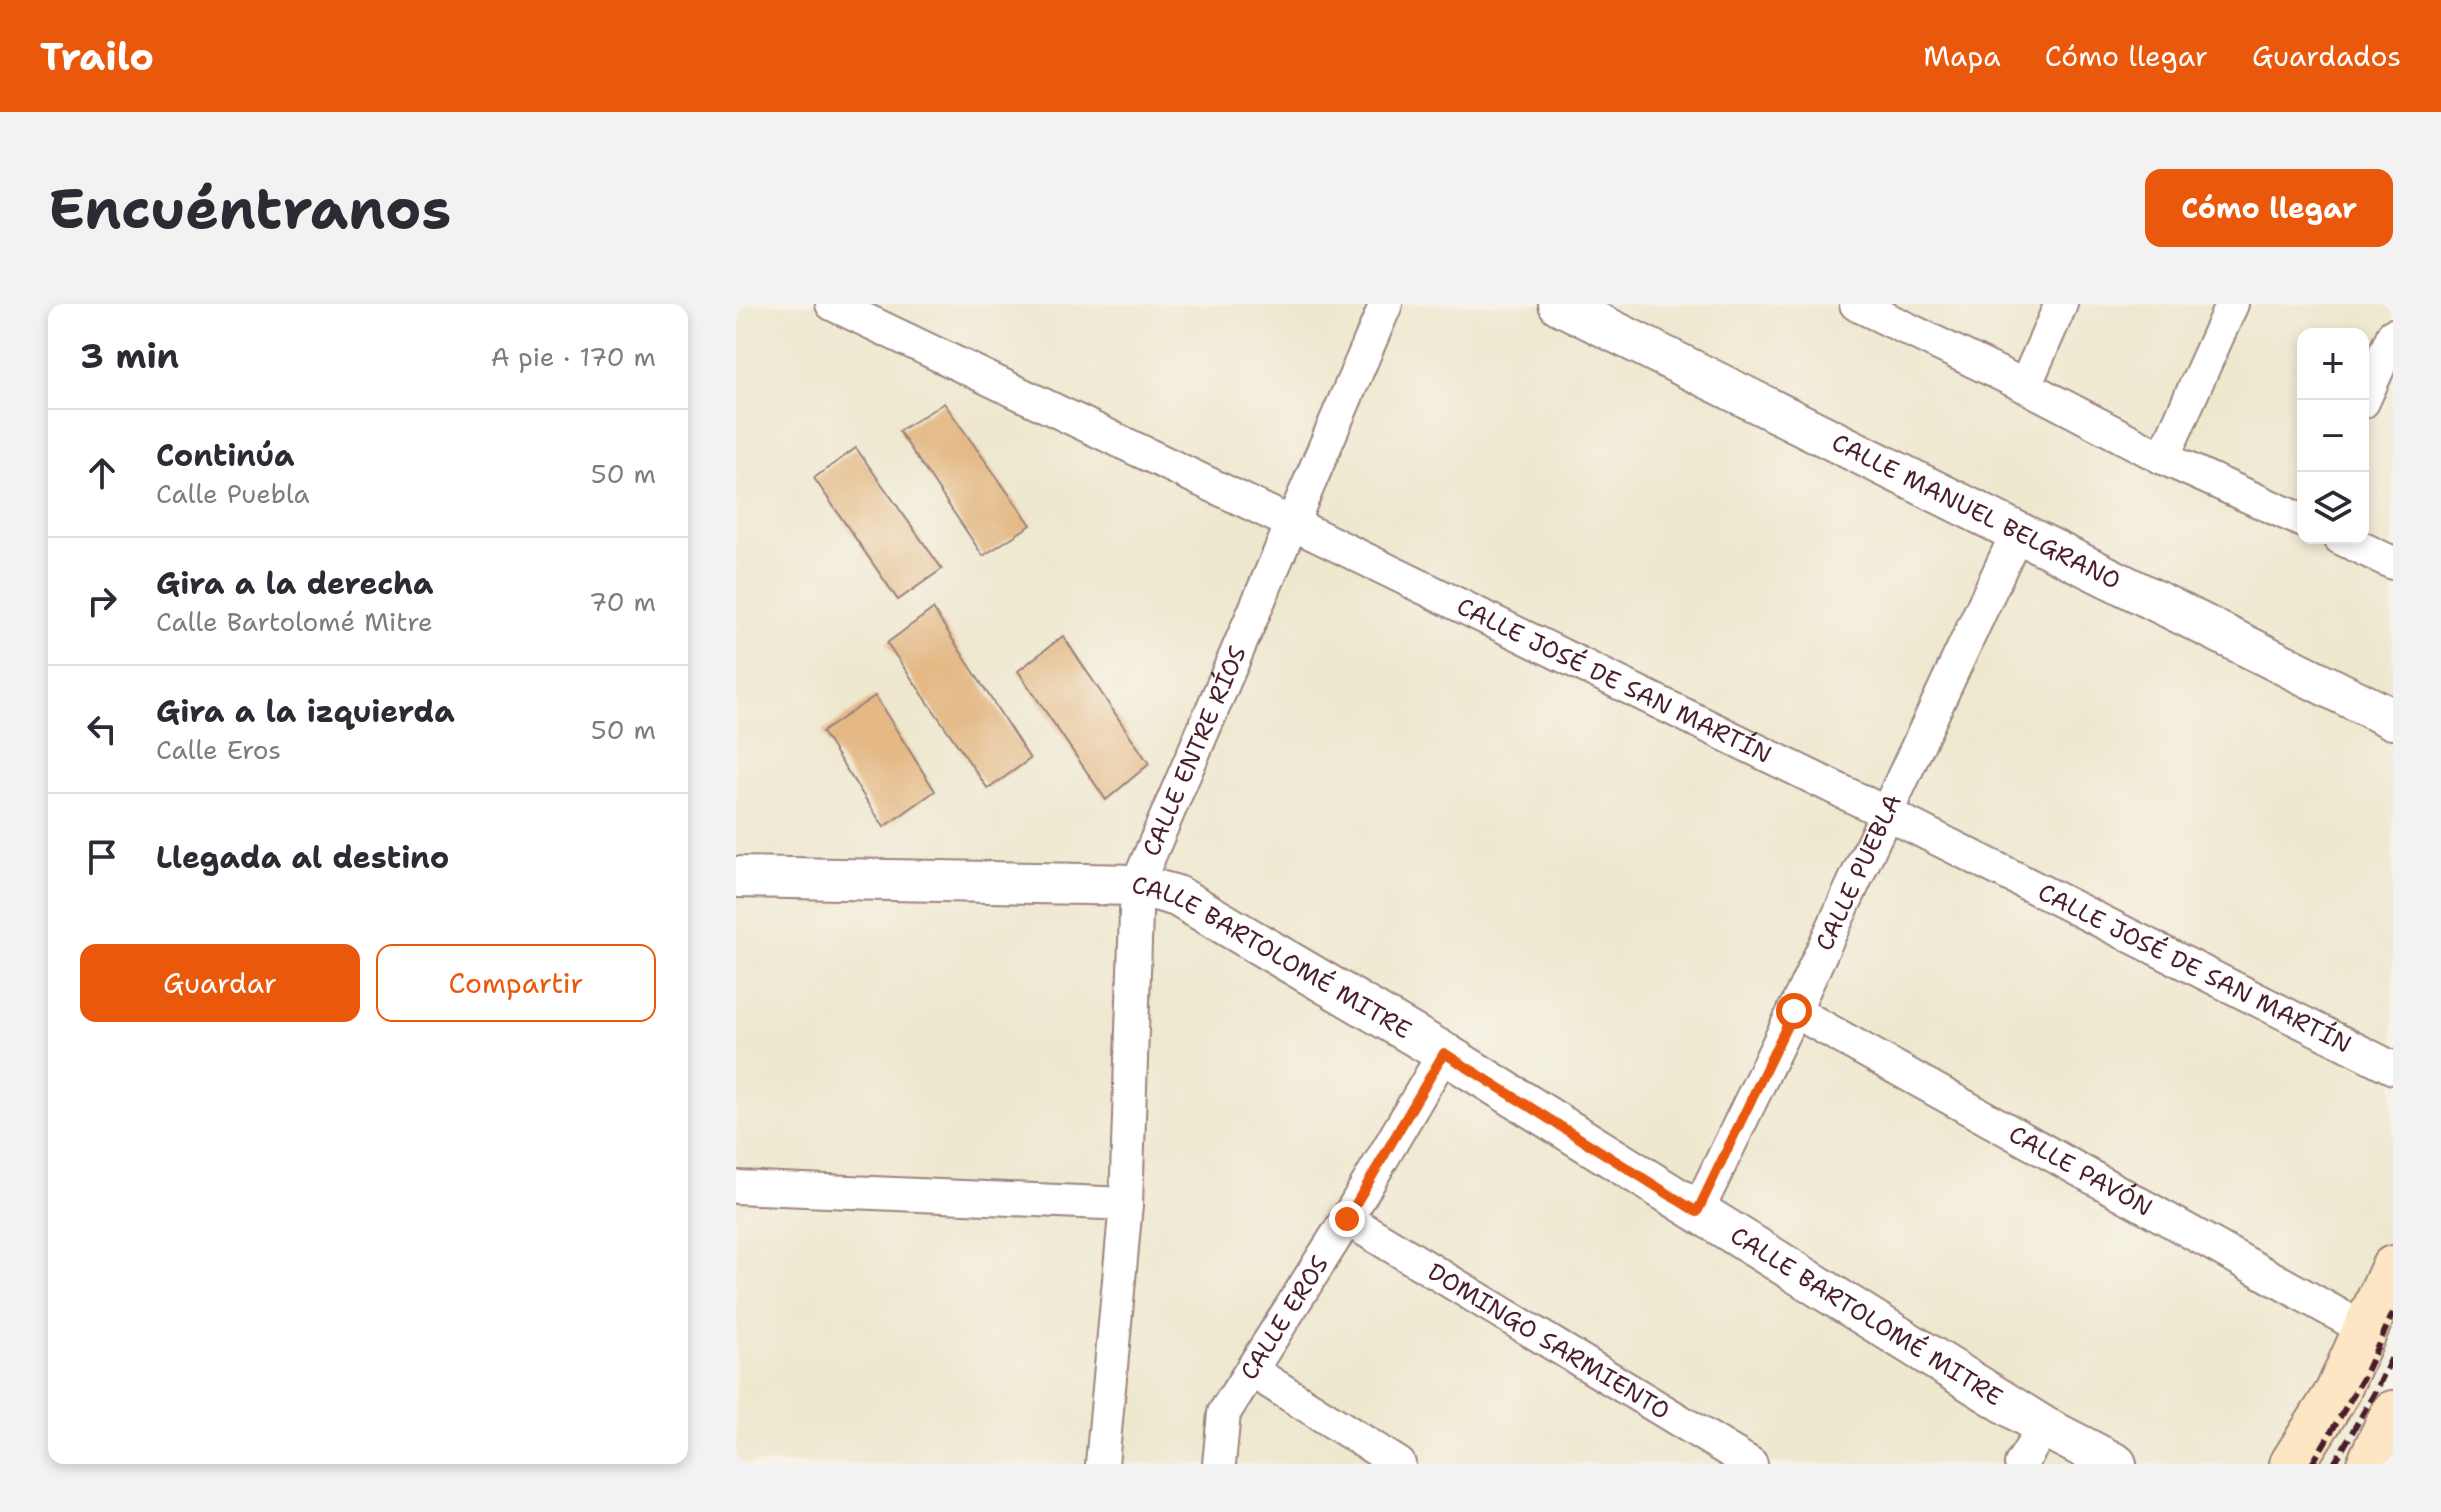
<!DOCTYPE html>
<html lang="es">
<head>
<meta charset="utf-8">
<style>
	body { margin:0; font-family:"Shantell Sans",sans-serif; background:#f2f2f3; color:#2b2b33 }
	.controls { position:absolute; right:24px; top:24px; display:grid; overflow:hidden; border-radius:16px; box-shadow:0 4px 12px #0003 }
	.controls button { width:72px; height:72px; display:grid; place-items:center; padding:0; border:0; border-bottom:2px solid #e1e1e2; background:#fff; color:#2b2b33; font:40px sans-serif }
	.stop { position:absolute; width:24px; height:24px; margin:-18px; border:6px solid #ea580c; border-radius:50%; background:#fff }
	.stop.end { background:#ea580c; border-color:#fff; box-shadow:0 2px 8px #0008 }
	.list { margin:0; padding:0; list-style:none }
	h2 { display:flex; justify-content:space-between; align-items:center; height:104px; margin:0; padding:0 32px; font-size:34px }
	h2 small { font-size:26px; font-weight:400; color:#7c7c81 }
	.list li { display:grid; grid-template-columns:52px 1fr auto; gap:24px; align-items:center; box-sizing:border-box; height:128px; padding:0 32px; border-top:2px solid #e1e1e2 }
	.list b { display:block; font-size:30px; white-space:nowrap }
	.list p { margin:0; font-size:26px; white-space:nowrap; color:#7c7c81 }
	.list em { font-size:26px; font-style:normal; color:#7c7c81 }
	.actions { display:flex; gap:16px; padding:24px 32px }
	.actions a { flex:1; padding:18px 0; border:2px solid #ea580c; border-radius:16px; text-align:center; font-size:28px; color:#ea580c }
	.actions .main { background:#ea580c; color:#fff }
	.icon { flex:none; width:44px; height:44px; fill:none; stroke:currentColor; stroke-width:2; stroke-linecap:round; stroke-linejoin:round }
	.map { position:relative; flex:none; width:1657px; height:1160px; overflow:hidden; border-radius:16px }
	header { display:flex; align-items:center; gap:48px; box-sizing:border-box; height:112px; padding:0 40px; background:#ea580c; color:#fff }
	header strong { font-size:38px }
	nav { display:flex; gap:44px; margin-inline-start:auto; font-size:28px }
	.intro { display:flex; align-items:center; justify-content:space-between; box-sizing:border-box; height:192px; padding:0 48px }
	h1 { margin:0; font-size:56px }
	.button { padding:20px 36px; border-radius:16px; background:#ea580c; color:#fff; font-size:28px; font-weight:700 }
	main { display:flex; gap:48px; padding:0 48px }
	aside { flex:1; background:#fff; border-radius:16px; box-shadow:0 4px 12px #0003 }
	.map>svg:first-child { display:block }
	.building { fill:#e4b986 }
	.lines { fill:none; stroke-linecap:round; stroke-linejoin:round }
	.minor-casing { stroke:#9c847d; stroke-width:36 }
	.tertiary-casing { stroke:#9c847d; stroke-width:44 }
	.secondary-casing { stroke:#9c847d; stroke-width:48 }
	.minor { stroke:#fff; stroke-width:32 }
	.tertiary { stroke:#fff; stroke-width:40 }
	.secondary { stroke:#fce6c4; stroke-width:44 }
	.rail { stroke:#4a1f2b; stroke-width:6; stroke-dasharray:12 6; stroke-linecap:butt }
	.route { stroke:#ea580c; stroke-width:10 }
	.labels { text-anchor:middle; stroke-width:6; stroke-linejoin:round; paint-order:stroke }
	.street-label { font-size:24px; fill:#4a1f2b; stroke:#f7f3e8 }
</style>
</head>
<body>
<header>
<strong>Trailo</strong>
<nav><a>Mapa</a><a>Cómo llegar</a><a>Guardados</a></nav>
</header>
<div class="intro"><h1>Encuéntranos</h1><a class="button">Cómo llegar</a></div>
<main>
<aside>
<h2>3 min<small>A pie · 170 m</small></h2>
<ul class="list">
<li><svg class="icon" aria-label="ahead" viewBox="0 0 24 24"><path d="M12 20V5M6 11l6-6 6 6"/></svg><div><b>Continúa</b><p>Calle Puebla</p></div><em>50 m</em></li>
<li><svg class="icon" aria-label="right" viewBox="0 0 24 24"><path d="M7 20v-9h11M14 6l5 5-5 5"/></svg><div><b>Gira a la derecha</b><p>Calle Bartolomé Mitre</p></div><em>70 m</em></li>
<li><svg class="icon" aria-label="left" viewBox="0 0 24 24"><path d="M17 20v-9H6M10 6l-5 5 5 5"/></svg><div><b>Gira a la izquierda</b><p>Calle Eros</p></div><em>50 m</em></li>
<li><svg class="icon" aria-label="arrive" viewBox="0 0 24 24"><path d="M6 21V4h12l-3 4 3 4H6"/></svg><div><b>Llegada al destino</b></div></li>
</ul>
<div class="actions"><a class="main">Guardar</a><a>Compartir</a></div>
</aside>
<div class="map">
<svg width="1657" height="1160" viewBox="0 0 1657 1160">
	<rect width="100%" height="100%" fill="#f7f3e8"/>
	<filter id="ink" filterUnits="userSpaceOnUse"><feTurbulence type="fractalNoise" baseFrequency=".0125" numOctaves="2"/><feDisplacementMap in="SourceGraphic" scale="16" xChannelSelector="R" yChannelSelector="G"/><feConvolveMatrix kernelMatrix="1 2 1 2 8 2 1 2 1" color-interpolation-filters="sRGB"/></filter>
	<filter id="wash" filterUnits="userSpaceOnUse"><feTurbulence type="fractalNoise" baseFrequency=".006" numOctaves="4" result="noise"/><feDisplacementMap in="SourceGraphic" scale="32" xChannelSelector="R" yChannelSelector="G"/><feGaussianBlur stdDeviation="1.8" result="paint"/><feColorMatrix in="noise" values="0 0 0 0 0 0 0 0 0 0 0 0 0 0 0 0 0 1.4 0 .05"/><feComposite in="paint" operator="in"/></filter>
	<g filter="url(#wash)">
		<rect width="100%" height="100%" fill="#eee8cf"/>
		<g id="blocks">
			<path class="building" d="M208,99L295,221L247,252L163,127Z
				M120,144L206,265L162,296L78,174Z
				M197,305L294,455L252,485L151,339Z
				M327,332L413,460L370,496L282,367Z
				M139,392L199,487L148,523L86,428Z"/>
		</g>
	</g>
	<g filter="url(#ink)">
		<use href="#blocks" fill-opacity="0" stroke="#9c847d" stroke-width="2"/>
		<g class="lines">
			<g class="minor-casing">
				<g id="minor">
					<path id="s1" d="M96,0L555,219L1150,509L1657,764"/>
					<path d="M1120,0L1289,82L1427,154L1567,217"/>
					<path d="M1289,82L1325,0"/>
					<path d="M1627,98L1657,31"/>
					<path d="M1427,154L1496,0"/>
					<path d="M1604,234L1657,259"/>
					<path id="s2" d="M1058,707L1630,1026"/>
					<path d="M0,883L390,900"/>
					<path id="s3" d="M961,908L1058,707L1282,227"/>
					<path id="s4" d="M611,915L1015,1160"/>
					<path d="M516,1067L663,1160"/>
					<path id="s5" d="M366,1160L390,900L401,581L650,0"/>
					<path id="s6" d="M483,1160L488,1109L611,915L708,749"/>
					<path d="M1285,1160L1308,1123"/>
				</g>
			</g>
			<g class="tertiary-casing">
				<g id="tertiary">
					<path id="s7" d="M823,0L1657,415"/>
					<path id="s8" d="M0,573L401,581L441,592L708,749L1308,1123L1380,1160"/>
				</g>
			</g>
			<g class="secondary-casing">
				<path id="secondary" d="M1556,1160L1601,1089L1657,964
					M1633,1160L1657,1109"/>
			</g>
			<use href="#minor" class="minor"/>
			<use href="#tertiary" class="tertiary"/>
			<use href="#secondary" class="secondary"/>
			<path class="rail" d="M1576,1160L1626,1076L1657,1009
				M1598,1160L1642,1083L1657,1051"/>
		</g>
	</g>
	<g class="lines" filter="url(#ink)">
		<path class="route" d="M611,915L708,749L961,908L1058,707"/>
	</g>
	<g class="labels">
		<g class="street-label">
			<text dy="8" stroke="none"><textPath href="#s7" startOffset="466">CALLE MANUEL BELGRANO</textPath></text>
			<text dy="8" stroke="none"><textPath href="#s1" startOffset="868">CALLE JOSÉ DE SAN MARTÍN</textPath></text>
			<text dy="8" stroke="none"><textPath href="#s5" startOffset="726">CALLE ENTRE RÍOS</textPath></text>
			<text dy="8" stroke="none"><textPath href="#s3" startOffset="376">CALLE PUEBLA</textPath></text>
			<text dy="8" stroke="none"><textPath href="#s8" startOffset="554">CALLE BARTOLOMÉ MITRE</textPath></text>
			<text dy="8" stroke="none"><textPath href="#s1" startOffset="1516">CALLE JOSÉ DE SAN MARTÍN</textPath></text>
			<text dy="8" stroke="none"><textPath href="#s2" startOffset="328">CALLE PAVÓN</textPath></text>
			<text dy="8" stroke="none"><textPath href="#s6" startOffset="164">CALLE EROS</textPath></text>
			<text dy="8" stroke="none"><textPath href="#s8" startOffset="1250">CALLE BARTOLOMÉ MITRE</textPath></text>
			<text dy="8" stroke="none"><textPath href="#s4" startOffset="236">DOMINGO SARMIENTO</textPath></text>
		</g>
	</g>
</svg>
<div class="controls">
<button>+</button>
<button>−</button>
<button><svg class="icon" aria-label="layers" viewBox="0 0 24 24"><path d="M12 4l9 5-9 5-9-5zM3 14l9 5 9-5"/></svg></button>
</div>
<div class="stop" style="left:1058px;top:707px"></div>
<div class="stop end" style="left:611px;top:915px"></div>
</div>
</main>
</body>
</html>
